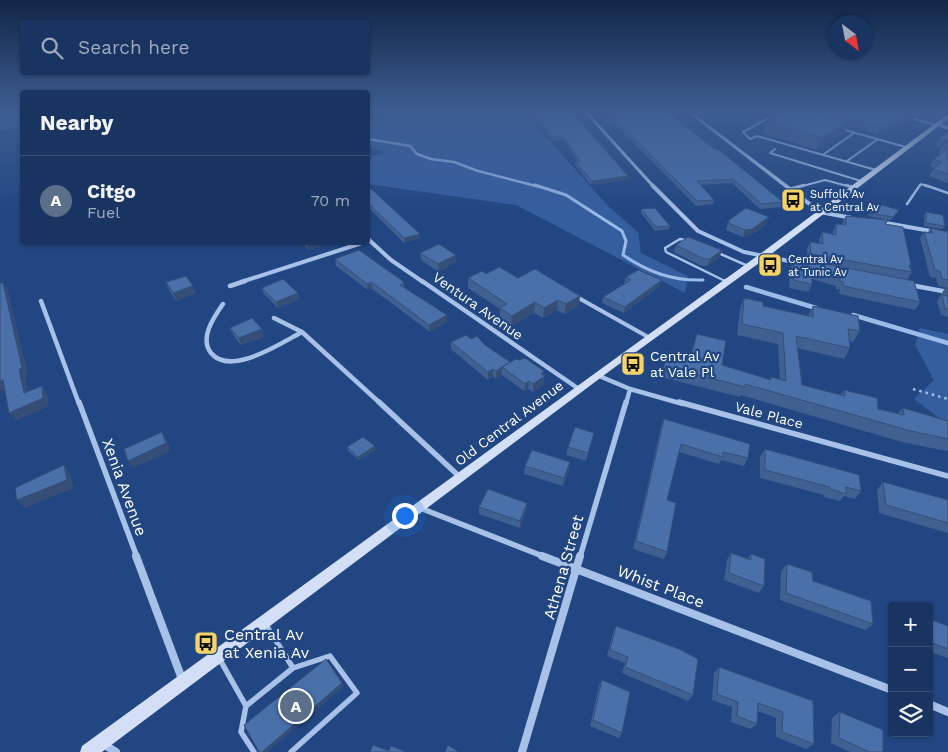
<!DOCTYPE html>
<html lang="en">
<head>
<meta charset="utf-8">
<style>
	body { margin:0; font-family:"Work Sans",sans-serif; background:#263f6a; color:#f1f3f6 }
	.controls { position:absolute; right:15px; bottom:15px; display:grid; overflow:hidden; border-radius:5px; box-shadow:0 1px 4px #0004 }
	.controls button { width:45px; height:45px; display:grid; place-items:center; padding:0; border:0; border-bottom:1px solid #374f76; background:#193461; color:#f1f3f6; font:25px sans-serif }
	.compass { position:absolute; left:828px; top:15px; width:45px; height:45px; border-radius:50%; background:#193461; box-shadow:0 1px 4px #0004; rotate:148deg }
	.you { position:absolute; left:404px; top:515px; width:18px; height:18px; margin:-12px; border:4px solid #fff; border-radius:50%; background:#1a73e8; box-shadow:0 0 0 8px #1a73e833 }
	.badge { display:grid; place-items:center; width:32px; height:32px; border-radius:50%; background:#e69b98; color:#fff; font-size:16px; font-weight:700 }
	.pin { position:absolute; translate:-50% -50%; border:2px solid #fff; box-shadow:0 1px 5px #0006 }
	.list { margin:0; padding:0; list-style:none }
	h2 { display:flex; justify-content:space-between; align-items:center; height:65px; margin:0; padding:0 20px; font-size:21px }
	h2 small { font-size:16px; font-weight:400; color:#9faabd }
	.list li { display:grid; grid-template-columns:32px 1fr auto; gap:15px; align-items:center; box-sizing:border-box; height:90px; padding:0 20px; border-top:1px solid #374f76 }
	.list b { display:block; font-size:19px; white-space:nowrap }
	.list p { margin:0; font-size:16px; white-space:nowrap; color:#9faabd }
	.list em { font-size:16px; font-style:normal; color:#9faabd }
	.icon { flex:none; width:28px; height:28px; fill:none; stroke:currentColor; stroke-width:2; stroke-linecap:round; stroke-linejoin:round }
	.map { position:relative; flex:none; width:948px; height:752px; overflow:hidden }
	.search { position:absolute; background:#193461; box-shadow:0 1px 4px #0004; left:20px; top:20px; width:350px; height:55px; display:flex; align-items:center; gap:12px; box-sizing:border-box; padding:0 18px; border-radius:5px; color:#9faabd; font-size:19px }
	.panel { position:absolute; background:#193461; box-shadow:0 1px 4px #0004; left:20px; top:90px; width:350px; height:155px; border-radius:5px }
	.map>svg:first-child { display:block }
	.green { fill:#355e9f }
	.lines { fill:none; stroke-linecap:round; stroke-linejoin:round }
	.stream-far2 { stroke:#9bbbe9; stroke-width:2.5 }
	.stream-far1 { stroke:#9bbbe9; stroke-width:3 }
	.stream { stroke:#9bbbe9; stroke-width:4.5 }
	.path { stroke:#a7c1e8; stroke-width:2.5; stroke-dasharray:2.5 4; stroke-linecap:butt }
	.service-far3 { stroke:#a7c1e8; stroke-width:2 }
	.service-far2 { stroke:#a7c1e8; stroke-width:2.5 }
	.service-far1 { stroke:#a7c1e8; stroke-width:4 }
	.service { stroke:#a7c1e8; stroke-width:5.5 }
	.minor-far4 { stroke:#a7c1e8; stroke-width:3 }
	.minor-far3 { stroke:#a7c1e8; stroke-width:4 }
	.minor-far2 { stroke:#a7c1e8; stroke-width:4.5 }
	.minor-far1 { stroke:#a7c1e8; stroke-width:5.5 }
	.minor { stroke:#a7c1e8; stroke-width:8 }
	.tertiary { fill:#a7c1e8; fill-rule:evenodd }
	.secondary { fill:#d2dff6; fill-rule:evenodd }
	.wall { fill:#406092 }
	.shaded-wall { fill:#344e77 }
	.building { fill:#4a70aa; stroke:#344e77 }
	.labels { text-anchor:middle; stroke-width:4.5; stroke-linejoin:round; paint-order:stroke }
	.far-poi-label { font-size:11px; fill:#fff; stroke:#214681; text-anchor:start }
	.street-label { font-size:14px; fill:#fff; stroke:#214681 }
	.poi-label { font-size:14px; fill:#fff; stroke:#214681; text-anchor:start }
	.near-street-label { font-size:16px; fill:#fff; stroke:#214681 }
	.near-poi-label { font-size:16px; fill:#fff; stroke:#214681; text-anchor:start }
</style>
</head>
<body>
<div class="map">
<svg width="948" height="752" viewBox="0 0 948 752">
	<rect width="100%" height="100%" fill="#214681"/>
	<path class="green" d="M0,111H22V126L0,130Z
		M403,111H460L474,117L499,111H523L609,207L638,232L641,253L688,276L685,293L516,205L368,184V157L385,153L368,146V120L381,122L403,113Z
		M920,328L948,334V427L947,424L914,399L934,380L915,345Z"/>
	<g class="lines">
		<path class="stream-far2" d="M368,139L410,146L417,154L431,159L454,162L478,171L540,187"/>
		<path class="stream-far1" d="M535,185L566,195L622,231L626,241L623,255C648,272 672,281 703,280"/>
		<path class="stream" d="M746,287L816,308
			M853,315L948,343"/>
		<path class="path" d="M913,389L948,399"/>
		<path class="service-far3" d="M772,116L743,132L750,139L757,136L876,170
			M909,117L935,125
			M841,129L906,147
			M775,149L770,153L861,181
			M824,154L854,133
			M847,161L878,139
			M799,187L825,180L851,187
			M919,187L921,184L929,187"/>
		<path class="service-far2" d="M846,185L853,187
			M925,185L948,193
			M789,189L804,185
			M907,204L920,185
			M689,241L680,239L665,248L666,252L727,282
			M716,252L748,266"/>
		<path class="service-far1" d="M725,281L727,282
			M575,296L650,338"/>
		<path class="service" d="M266,625L293,668L330,656L357,693L291,752
			M219,658L246,706L293,668
			M246,706L241,732L254,752"/>
		<path class="minor-far4" d="M585,111L654,187
			M936,124L948,128"/>
		<path class="minor-far3" d="M652,185L698,231L744,252L799,263
			M820,212L852,218
			M880,222L948,234
			M368,239L391,260L423,282
			M241,282L365,242"/>
		<path class="minor-far2" d="M422,281L579,389
			M910,285L948,292
			M230,286L245,281
			M41,301L79,404
			M223,304C214,317 199,338 211,353C231,377 281,343 302,332
			M274,318L302,332L381,404
			M597,375L630,389L683,404
			M626,404L630,389"/>
		<path class="minor-far1" d="M79,402L137,557
			M379,402L461,478
			M679,402L948,476
			M420,508L545,557
			M580,557L626,402"/>
		<path class="minor" d="M136,556L182,679
			M542,556L892,690
			M929,704L948,712
			M103,744L116,752
			M522,752L580,556"/>
		<path class="tertiary" d="M686,111H690L822,211V213H818Z"/>
		<path class="secondary" d="M948,114V119L766,258L611,370L102,752H80L82,746L605,366L760,254Z"/>
	</g>
	<path class="wall" d="M602,111H667L783,202L782,207L760,209L732,183L700,185L714,200L713,204L696,206Z
		M771,111H948L943,116L940,115L937,120L915,115L912,121L877,134L853,127L850,129L846,127L844,133L816,150L763,133Z
		M535,112L628,176L627,180L591,185L575,165V161H578L564,140L554,141L549,137L534,116Z
		M948,119V124L945,123Z
		M948,132V183L929,176L934,168L930,166L934,159L940,154L938,153L942,147L938,148L936,145L940,138Z
		M368,186L420,238L404,243L368,207Z
		M641,209L670,226L669,229L655,231L641,213Z
		M899,210L897,213L891,220H888L886,224L911,265L910,267L912,272L907,280L920,302L915,310L839,294L840,289H836V286L812,279V284L808,292L789,288L790,269L794,261L810,264L811,261H808L807,249L810,242L819,243V240L822,232L833,234V231L836,224L842,225V223L846,216L888,220L868,216L869,213Z
		M926,212L945,226L942,229L924,226V215Z
		M769,217L766,224L749,236L743,237L726,230L728,221Z
		M930,228L948,232V288L938,286L936,278L930,277L920,238L924,232H928Z
		M302,242H320L321,246L308,250Z
		M676,245L722,250L719,258L707,266H702L674,252Z
		M420,253L456,255V262L439,272L421,260Z
		M335,259L404,282V287L447,315V322L430,332L386,299L372,289L368,290L336,266Z
		M486,274L518,278L579,306L564,314L557,310L543,318L534,313L511,326L500,318V309L468,288V278Z
		M626,277L660,286L624,313L602,303L603,297L625,284L624,283Z
		M166,282L196,293L176,301L169,290Z
		M262,288L298,293L299,299L278,308L264,294Z
		M945,288L948,289V317L941,315L937,301Z
		M744,298L763,306L808,316L813,306L860,331L853,342L850,341V348L844,359L797,348L802,385L841,395L844,390L878,409L898,413L903,408L948,421V450L946,451L902,442L741,395L740,397L661,377L668,351L690,356L697,334L722,365L770,380L771,377L780,379L778,344L737,335L740,309Z
		M230,328L264,337L241,345L233,335Z
		M471,339L485,345L509,363L519,360L544,371V384L533,392L528,389L524,391L502,375L496,379L493,376L488,380L451,349V342Z
		M664,419L748,458L744,466L721,460L719,464L679,452L667,500V552L664,559L633,549L661,427Z
		M594,433L586,461L566,455L568,447Z
		M347,447L376,450L359,460L348,451Z
		M765,449L861,491L855,499L844,496L840,501L824,497V495L760,478V457Z
		M525,466L569,470L563,486L524,474Z
		M883,482L948,500V533L879,513L877,490Z
		M527,503L526,511L520,528L479,514V507Z
		M731,553L748,559L751,554L764,586L759,593L724,580L727,560Z
		M787,564L813,581L873,624L865,630L780,600L781,571Z
		M929,619L948,626V658L929,652Z
		M616,626L693,695L688,701L622,673L625,663L607,656L613,633Z
		M719,667L813,701L814,744L806,749L776,737V718L757,711V724L751,729L731,722L732,707L712,700L714,673Z
		M602,680L622,733L619,738L590,726L599,686Z
		M840,712L883,752H850L831,743L832,718Z"/>
	<path class="shaded-wall" d="M945,111H948V113L943,116Z
		M915,115L912,121L877,134L880,127Z
		M856,120L853,127L850,129L853,122Z
		M849,121L844,133L816,150L822,138Z
		M948,139V144L938,148L942,141Z
		M628,176L627,180L591,185L592,181Z
		M769,217L766,224L749,236L743,237L745,230Z
		M420,234V238L404,243V238Z
		M320,242L321,246L308,250L306,243Z
		M722,250L719,258L707,266L710,259Z
		M456,255V262L439,272L438,264Z
		M662,280L660,286L624,313L625,307Z
		M371,282L372,289L368,290L367,284Z
		M3,283L8,290L28,375L25,377L30,401L24,393Z
		M193,286L196,293L176,301L173,293Z
		M298,293L299,299L278,308L276,302Z
		M580,296L579,306L564,314L566,304Z
		M558,300L557,310L543,318L544,308Z
		M535,302L534,313L511,326L512,316Z
		M447,315V322L430,332L429,325Z
		M262,329L264,337L241,345L239,338Z
		M510,362L509,370L502,367V375L496,379V371Z
		M493,369V376L488,380V372Z
		M544,371V384L533,392V384L541,374Z
		M3,380L9,388L0,391V381Z
		M529,381L528,389L524,391L525,384Z
		M42,386L47,394L49,406L16,421L9,413Z
		M162,432L167,440L171,451L133,468L128,461Z
		M375,446L376,450L359,460L358,457Z
		M570,462L569,470L563,486L564,478Z
		M64,465L70,473L74,488L25,508L17,500Z
		M527,503L526,511L520,528V521Z
		M342,683L344,686L267,752H262Z"/>
	<path class="building" d="M571,111L628,176L592,181L575,161H580L564,137H554L549,133L535,112Z
		M606,111H667L713,148L719,150L783,202L762,204L733,179L697,181L714,200L697,201Z
		M771,111H810L849,121L822,138L767,121L780,114Z
		M811,111H905L906,112L915,115L880,127L856,120L853,122Z
		M948,132V139L942,141L940,138Z
		M948,142V148L942,146Z
		M948,148V174L933,169L942,162L934,159Z
		M368,186L420,234L404,238L368,203Z
		M879,204L899,210L893,217L869,213Z
		M655,208L670,226L656,227L641,209Z
		M746,208L769,217L752,229L745,230L728,223L730,222L728,221Z
		M926,212L943,215L945,226L926,223Z
		M846,216L888,220L885,224L903,227L911,265H909L912,272L811,254L810,242L823,244L822,232L836,235V224L846,225Z
		M930,228L948,232V280L942,279L940,271L935,270L924,232L933,233Z
		M688,237L722,250L710,259H704L676,245Z
		M439,244L456,255L438,264L420,253Z
		M359,250L404,282L400,285L447,315L429,325L385,292L371,282L367,284L335,259Z
		M794,261L812,264L811,261L914,281L920,302L843,286L844,282L840,281V278L812,271V284L793,280Z
		M499,267L518,278L535,269L580,296L566,304L558,300L544,308L535,302L512,316L500,308L507,304L468,278L482,271L486,274Z
		M638,270L662,280L625,307L603,297L631,280L626,277Z
		M186,276L193,286L173,293L166,282Z
		M283,279L298,293L276,302L262,288Z
		M0,283H3L22,368L19,369L24,393L42,386L43,398L9,413L3,380L0,381Z
		M945,288L948,289V309H945L942,295L948,296Z
		M744,298L763,302V306L813,317V306L858,316L860,331L848,329L850,348L796,336L802,385L845,396L844,390L877,398L878,409L904,415L903,408L948,421V439L911,431L745,384V387L664,366L668,351L691,357L697,334L726,341L722,365L771,380V377L786,381L783,333L742,324Z
		M252,318L262,329L239,338L230,328Z
		M466,335L471,339L477,336L485,345L510,362L496,371L493,369L488,372L451,342Z
		M525,358L544,371L541,374L545,376L533,384L529,381L525,384L502,367L516,359L519,360Z
		M664,419L750,444L748,458L723,452V457L681,444L667,500L676,503L667,552L636,541Z
		M575,427L594,433L588,453L568,447Z
		M162,432L166,443L128,461L124,449Z
		M363,437L375,446L358,457L347,447Z
		M765,449L856,474L859,475L861,491L846,487V494L830,489V487L765,470Z
		M532,450L570,462L564,478L525,466Z
		M64,465L67,480L17,500L15,488Z
		M883,482L948,500V523L886,505Z
		M488,489L527,503L520,521L479,507Z
		M731,553L751,560V554L765,559L764,586L729,573Z
		M787,564L812,572L813,581L871,601L873,624L786,593Z
		M929,619L948,626V649L929,642Z
		M616,626L679,649L698,659L693,695L625,667L628,657L610,650Z
		M326,659L342,683L262,752H259L244,725Z
		M719,667L813,701L814,744L782,732L783,712L758,703L757,724L737,716L738,702L717,694Z
		M602,680L630,692L622,733L593,720Z
		M840,712L883,730V752H869L839,738Z
		M373,745L389,751L391,746L406,752H370Z
		M448,745L459,752H445Z"/>
	<linearGradient id="sky" x2="0" y2="1"><stop stop-color="#122647"/><stop offset="0.51" stop-color="#3d5d92"/><stop offset="1" stop-color="#3d5d92" stop-opacity="0"/></linearGradient>
	<rect width="948" height="216" fill="url(#sky)"/>
	<defs>
		<g id="bus-square" transform="scale(1.25)"><rect x="-9" y="-9" width="18" height="18" rx="4" fill="#f4d469" stroke="#214681"/><path d="M-5-6H5V4H4V6H2V4H-2V6H-4V4H-5ZM-3.5-4V0h7V-4ZM-3.5 1.2v1.5H-2V1.2ZM2 1.2v1.5H3.5V1.2Z" fill="#111"/></g>
	</defs>
	<g fill-rule="evenodd">
		<use href="#bus-square" x="793" y="200"/>
		<use href="#bus-square" x="770" y="265"/>
		<use href="#bus-square" x="633" y="364"/>
		<use href="#bus-square" x="206" y="643"/>
	</g>
	<g class="labels">
		<g class="far-poi-label">
			<text x="810" y="198">Suffolk Av<tspan x="810" dy="13">at Central Av</tspan></text>
			<text x="788" y="263">Central Av<tspan x="788" dy="13">at Tunic Av</tspan></text>
		</g>
		<g class="street-label">
			<text transform="translate(478 306) rotate(35)" y="5">Ventura Avenue</text>
			<text transform="translate(769 415) rotate(15)" y="5">Vale Place</text>
			<text transform="translate(509 423) rotate(-37)" y="5">Old Central Avenue</text>
		</g>
		<g class="poi-label">
			<text x="650" y="361">Central Av<tspan x="650" dy="16">at Vale Pl</tspan></text>
		</g>
		<g class="near-street-label">
			<text transform="translate(125 487) rotate(70)" y="6">Xenia Avenue</text>
			<text transform="translate(563 567) rotate(-74)" y="6">Athena Street</text>
			<text transform="translate(661 586) rotate(21)" y="6">Whist Place</text>
		</g>
		<g class="near-poi-label">
			<text x="224" y="640">Central Av<tspan x="224" dy="18">at Xenia Av</tspan></text>
		</g>
	</g>
</svg>
<div class="controls">
<button>+</button>
<button>−</button>
<button><svg class="icon" aria-label="layers" viewBox="0 0 24 24"><path d="M12 4l9 5-9 5-9-5zM3 14l9 5 9-5"/></svg></button>
</div>
<svg class="compass" viewBox="-18 -18 36 36"><path d="M0-13l5 13h-10z" fill="#e53935"/><path d="M0 13l5-13h-10z" fill="#9faabd"/></svg>
<div class="you"></div>
<div class="pin badge" style="left:296px;top:706px;background:#5c6f8a">A</div>
<div class="search"><svg class="icon" aria-label="search" viewBox="0 0 24 24"><circle cx="10" cy="10" r="6"/><path d="M15 15l6 6"/></svg>Search here</div>
<section class="panel">
<h2>Nearby<small></small></h2>
<ul class="list">
<li><span class="badge" style="background:#5c6f8a">A</span><div><b>Citgo</b><p>Fuel</p></div><em>70 m</em></li>
</ul>
</section>
</div>
</body>
</html>
